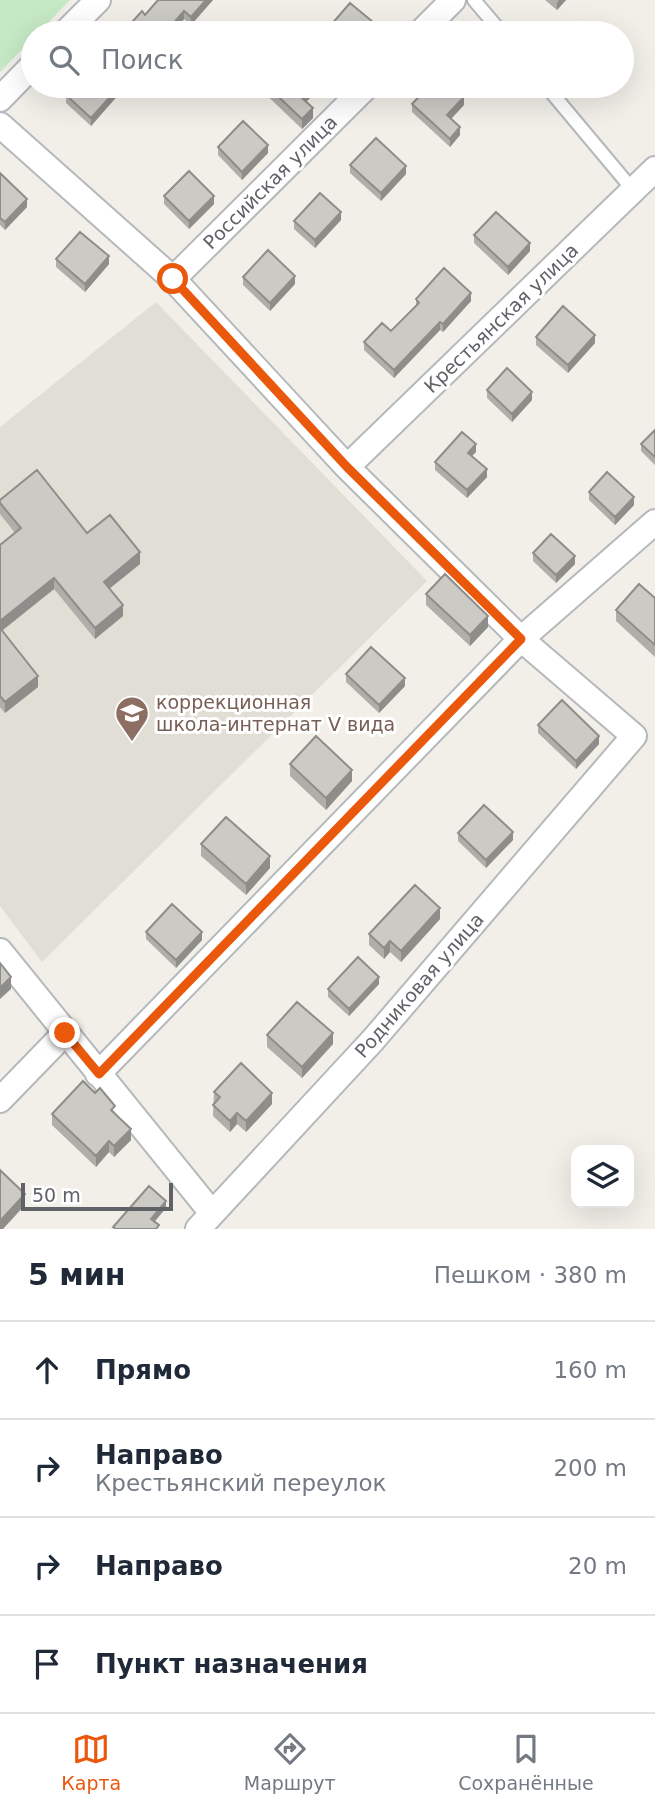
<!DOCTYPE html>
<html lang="ru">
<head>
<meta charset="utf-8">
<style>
	body { margin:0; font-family:"DejaVu Sans",sans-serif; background:#f6f6f7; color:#1f2937 }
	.controls { position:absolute; right:21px; bottom:21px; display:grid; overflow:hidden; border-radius:14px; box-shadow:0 7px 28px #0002 }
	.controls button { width:63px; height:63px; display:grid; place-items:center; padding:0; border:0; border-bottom:2px solid #e0e1e3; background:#fff; color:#1f2937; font:35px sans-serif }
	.scale { position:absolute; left:21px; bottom:18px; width:152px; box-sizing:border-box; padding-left:7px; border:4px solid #5f6368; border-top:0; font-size:19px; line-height:24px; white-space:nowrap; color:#5f6368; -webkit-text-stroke:5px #fff; paint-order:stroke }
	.stop { position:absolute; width:21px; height:21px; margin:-16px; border:5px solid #ea580c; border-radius:50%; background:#fff }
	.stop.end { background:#ea580c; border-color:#fff; box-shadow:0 2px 7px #0008 }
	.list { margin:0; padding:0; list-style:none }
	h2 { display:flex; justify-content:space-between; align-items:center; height:91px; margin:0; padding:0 28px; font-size:30px }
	h2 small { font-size:23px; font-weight:400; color:#747a83 }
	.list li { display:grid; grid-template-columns:46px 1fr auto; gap:21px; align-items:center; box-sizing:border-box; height:98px; padding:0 28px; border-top:2px solid #e0e1e3 }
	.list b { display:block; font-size:26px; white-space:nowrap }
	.list p { margin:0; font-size:23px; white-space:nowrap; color:#747a83 }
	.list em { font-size:23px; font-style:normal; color:#747a83 }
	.icon { flex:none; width:38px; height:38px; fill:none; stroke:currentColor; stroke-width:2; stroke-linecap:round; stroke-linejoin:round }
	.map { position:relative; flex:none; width:655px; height:1229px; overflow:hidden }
	.search { position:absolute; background:#fff; box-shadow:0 7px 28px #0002; left:21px; right:21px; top:21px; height:77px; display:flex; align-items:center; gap:18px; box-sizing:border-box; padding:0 24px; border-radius:38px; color:#747a83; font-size:26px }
	.sheet { height:483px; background:#fff }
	nav { display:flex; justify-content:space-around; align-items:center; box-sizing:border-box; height:98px; border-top:2px solid #e0e1e3; background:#fff; font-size:19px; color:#747a83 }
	nav a { display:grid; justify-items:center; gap:4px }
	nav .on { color:#ea580c }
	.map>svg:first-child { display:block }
	.education { fill:#e1ded6 }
	.green { fill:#c5e8c5 }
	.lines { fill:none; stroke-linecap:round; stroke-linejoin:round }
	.lane-casing { stroke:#b5b8bc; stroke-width:16 }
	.street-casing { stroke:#b5b8bc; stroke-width:28 }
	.lane { stroke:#fff; stroke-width:12 }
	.street { stroke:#fff; stroke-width:24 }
	.wall { fill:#afaea9 }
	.shaded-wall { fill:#8f8d8a }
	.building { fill:#cccac5; stroke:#8f8d8a; stroke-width:2 }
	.route { stroke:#ea580c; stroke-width:9 }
	.labels { text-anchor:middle; stroke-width:6; stroke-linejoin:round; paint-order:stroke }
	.street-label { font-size:19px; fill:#5f6368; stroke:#fff }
	.education-label { font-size:19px; fill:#785e54; stroke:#fff; text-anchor:start }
</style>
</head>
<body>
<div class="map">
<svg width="655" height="1229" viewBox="0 0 655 1229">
	<rect width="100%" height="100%" fill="#f1efe8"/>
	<path class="education" d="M156,302L427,581L42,962L0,906V427Z"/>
	<path class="green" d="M0,0H70L38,33H33V38L0,72Z"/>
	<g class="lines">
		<g class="lane-casing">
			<path id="lane" d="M474,0L502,33
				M546,86L633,190"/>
		</g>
		<g class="street-casing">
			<path id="street" d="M65,33L98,0
				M420,33L453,0
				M0,99L33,65
				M0,125L173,279L347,467L521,639L634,736L373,1040L198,1229
				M173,279L367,86
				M347,467L655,169
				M0,951L212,1213
				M98,1074L521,639L655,522
				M0,1100L65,1033"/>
		</g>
		<use href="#lane" class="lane"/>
		<use href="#street" class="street"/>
	</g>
	<path class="wall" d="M158,0H213L191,25L184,19L172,33H122L145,15Z
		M545,0H566L557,10Z
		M74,86H126L91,126L66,103V95Z
		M257,86H322L306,102L313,118L302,129Z
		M412,104L464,105L451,119L460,135L450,147L412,112Z
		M218,147L268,153L242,180L218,155Z
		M350,165L406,174L381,201L350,173Z
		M0,173L27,207L5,230L0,225Z
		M164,196L214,204L189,229L164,204Z
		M341,220L315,248L294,229V221Z
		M474,235L530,251L508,275L474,243Z
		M56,259L109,264L85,292L56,267Z
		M243,277L295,284L270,311L243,285Z
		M416,299L471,301L443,332L440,330L394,378L364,350V342L391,331L416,306Z
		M536,337L595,343L568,373L536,345Z
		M487,390L532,400L512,422L487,398Z
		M655,430V465L641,451V444Z
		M476,452L472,456L487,477L467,498L435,470V462Z
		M589,492L634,505L615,525L589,500Z
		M0,500L87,533L140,564L109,589L123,616L95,639L54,589L2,631L38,687L5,713L0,707V545L15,533L0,514Z
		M533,553L575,564L556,583L533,561Z
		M426,594L488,627L470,646L426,605Z
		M655,598V657L616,621V610Z
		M346,674L405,686L379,713L346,682Z
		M538,725L599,744L576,769L538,733Z
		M290,764L352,781L326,810L290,776Z
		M458,833L513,840L486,868L458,841Z
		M201,844L270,868L246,895L201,856Z
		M440,919L401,962L390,952L384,959L369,945V934Z
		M146,932L202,940L176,968L146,939Z
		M379,984L349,1016L328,997V989Z
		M267,1035L333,1044L302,1078L267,1047Z
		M214,1092L272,1104L246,1132L237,1124L230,1132L213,1116Z
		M52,1114H115L131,1140L114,1157L109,1152L96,1167L52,1125Z"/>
	<path class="shaded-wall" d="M206,0H213L191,25V17Z
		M559,0H566L557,10V3Z
		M184,11V19L172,33H165Z
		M373,22V32L372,33H363Z
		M120,86H126L91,126V118Z
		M312,86H322L301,107V97Z
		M464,97V105L447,123V115Z
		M313,108V118L302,129V119Z
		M460,127V135L450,147V139Z
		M268,145V153L242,180V172Z
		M406,166V174L381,201V193Z
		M214,196V204L189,229V221Z
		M27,199V207L5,230V222Z
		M341,212V220L315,248V240Z
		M530,243V251L508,275V267Z
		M109,256V264L85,292V284Z
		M295,276V284L270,311V303Z
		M471,293V301L443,332V324Z
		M440,322V330L394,378V370Z
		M595,335V343L568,373V365Z
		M532,392V400L512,422V414Z
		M476,444V452L468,460V453Z
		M487,469V477L467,498V490Z
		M634,497V505L615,525V517Z
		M140,552V564L104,593V582Z
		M575,556V564L556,583V575Z
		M54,578V589L0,632V621Z
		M123,605V616L95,639V628Z
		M488,616V627L470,646V635Z
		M38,676V687L5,713V702Z
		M405,678V686L379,713V705Z
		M599,736V744L576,769V761Z
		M352,770V781L326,810V798Z
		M513,832V840L486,868V860Z
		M270,856V868L246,895V884Z
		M440,908V919L401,962V951Z
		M202,932V940L176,968V960Z
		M390,941V952L384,959V948Z
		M11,977V989L0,999V988Z
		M379,977V984L349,1016V1009Z
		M333,1033V1044L302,1078V1067Z
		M272,1093V1104L246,1132V1121Z
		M237,1113V1124L230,1132V1121Z
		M131,1129V1140L114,1157V1146Z
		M109,1141V1152L96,1167V1156Z
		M25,1194V1205L3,1229H0V1221Z
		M166,1201V1208L151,1226V1219Z"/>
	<path class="building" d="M158,0H206L191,17L184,11L165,33H122L142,11L145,15Z
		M350,3L373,22L363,33H324Z
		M74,86H120L91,118L66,95Z
		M267,86H312L301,97L313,108L302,119Z
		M429,86H452L464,97L447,115L460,127L450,139L412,104Z
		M243,121L268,145L242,172L218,147Z
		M376,138L406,166L381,193L350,165Z
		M189,171L214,196L189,221L164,196Z
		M0,173L27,199L5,222L0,218Z
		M320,193L341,212L315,240L294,221Z
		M496,212L530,243L508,267L474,235Z
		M80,232L109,256L85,284L56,259Z
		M268,250L295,276L270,303L243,277Z
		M444,268L471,293L443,324L440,322L394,370L364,342L382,323L391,331L419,303L416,299Z
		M563,306L595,335L568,365L536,337Z
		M507,368L532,392L512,414L487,390Z
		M655,430V457L641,444Z
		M462,432L476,444L468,453L487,469L467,490L435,462Z
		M37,470L87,533L110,515L140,552L104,582L123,605L95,628L54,578L0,621V545L21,528L0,503V500Z
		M607,472L634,497L615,517L589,492Z
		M551,534L575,556L556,575L533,553Z
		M445,574L488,616L470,635L426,594Z
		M639,584L655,598V645L616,610Z
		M0,628L38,676L5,702L0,696Z
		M371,647L405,678L379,705L346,674Z
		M562,700L599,736L576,761L538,725Z
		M316,736L352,770L326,798L290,764Z
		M484,805L513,832L486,860L458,833Z
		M226,817L270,856L246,884L201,844Z
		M415,885L440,908L401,951L390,941L384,948L369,934Z
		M172,904L202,932L176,960L146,932Z
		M358,957L379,977L349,1009L328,989Z
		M0,963L11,977L0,988Z
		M297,1002L333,1033L302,1067L267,1035Z
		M241,1063L272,1093L246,1121L237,1113L230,1121L213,1105L220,1097L214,1092Z
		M83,1081L95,1093L100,1088L115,1106L111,1110L131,1129L114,1146L109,1141L96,1156L52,1114Z
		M0,1170L25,1194L0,1221Z
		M149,1186L166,1201L151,1219L159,1225L156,1229H116L113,1227Z"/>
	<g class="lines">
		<path class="route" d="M65,1033L99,1074L521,639L347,467L173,279"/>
	</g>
	<defs>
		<g id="school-pin" transform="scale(1.75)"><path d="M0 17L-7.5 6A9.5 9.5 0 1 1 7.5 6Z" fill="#8d6e63" stroke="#fff"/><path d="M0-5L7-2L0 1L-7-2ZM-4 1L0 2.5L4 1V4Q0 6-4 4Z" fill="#fff"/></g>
	</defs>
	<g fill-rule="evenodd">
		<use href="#school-pin" x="132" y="713"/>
	</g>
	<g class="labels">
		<g class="street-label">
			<text transform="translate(270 182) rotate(-45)" y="7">Российская улица</text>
			<text transform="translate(501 318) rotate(-44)" y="7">Крестьянская улица</text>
			<text transform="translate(419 985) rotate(-49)" y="7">Родниковая улица</text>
		</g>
		<g class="education-label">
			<text x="156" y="709">коррекционная<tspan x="156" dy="22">школа-интернат V вида</tspan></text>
		</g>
	</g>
</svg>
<div class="controls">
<button><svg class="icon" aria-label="layers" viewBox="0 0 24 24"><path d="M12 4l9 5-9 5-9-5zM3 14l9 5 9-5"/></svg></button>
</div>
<div class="scale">50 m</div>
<div class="stop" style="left:173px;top:279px"></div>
<div class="stop end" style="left:65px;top:1033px"></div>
<div class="search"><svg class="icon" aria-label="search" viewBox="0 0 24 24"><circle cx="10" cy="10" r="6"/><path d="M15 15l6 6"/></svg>Поиск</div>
</div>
<section class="sheet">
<h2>5 мин<small>Пешком · 380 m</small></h2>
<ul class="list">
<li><svg class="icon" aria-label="ahead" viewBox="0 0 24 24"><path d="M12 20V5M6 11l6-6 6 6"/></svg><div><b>Прямо</b></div><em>160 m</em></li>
<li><svg class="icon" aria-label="right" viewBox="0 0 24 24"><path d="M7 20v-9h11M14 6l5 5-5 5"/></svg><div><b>Направо</b><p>Крестьянский переулок</p></div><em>200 m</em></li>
<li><svg class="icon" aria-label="right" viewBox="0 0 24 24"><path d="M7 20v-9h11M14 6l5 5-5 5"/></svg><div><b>Направо</b></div><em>20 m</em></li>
<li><svg class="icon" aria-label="arrive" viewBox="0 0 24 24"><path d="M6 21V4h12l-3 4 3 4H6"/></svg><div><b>Пункт назначения</b></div></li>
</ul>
</section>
<nav>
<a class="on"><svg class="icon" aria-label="map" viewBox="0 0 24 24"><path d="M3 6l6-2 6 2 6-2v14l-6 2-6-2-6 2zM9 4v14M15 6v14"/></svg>Карта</a>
<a><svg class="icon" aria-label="directions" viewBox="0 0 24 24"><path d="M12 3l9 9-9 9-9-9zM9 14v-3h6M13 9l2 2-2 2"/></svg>Маршрут</a>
<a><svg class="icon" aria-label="saved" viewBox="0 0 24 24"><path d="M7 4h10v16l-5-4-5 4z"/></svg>Сохранённые</a>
</nav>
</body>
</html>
